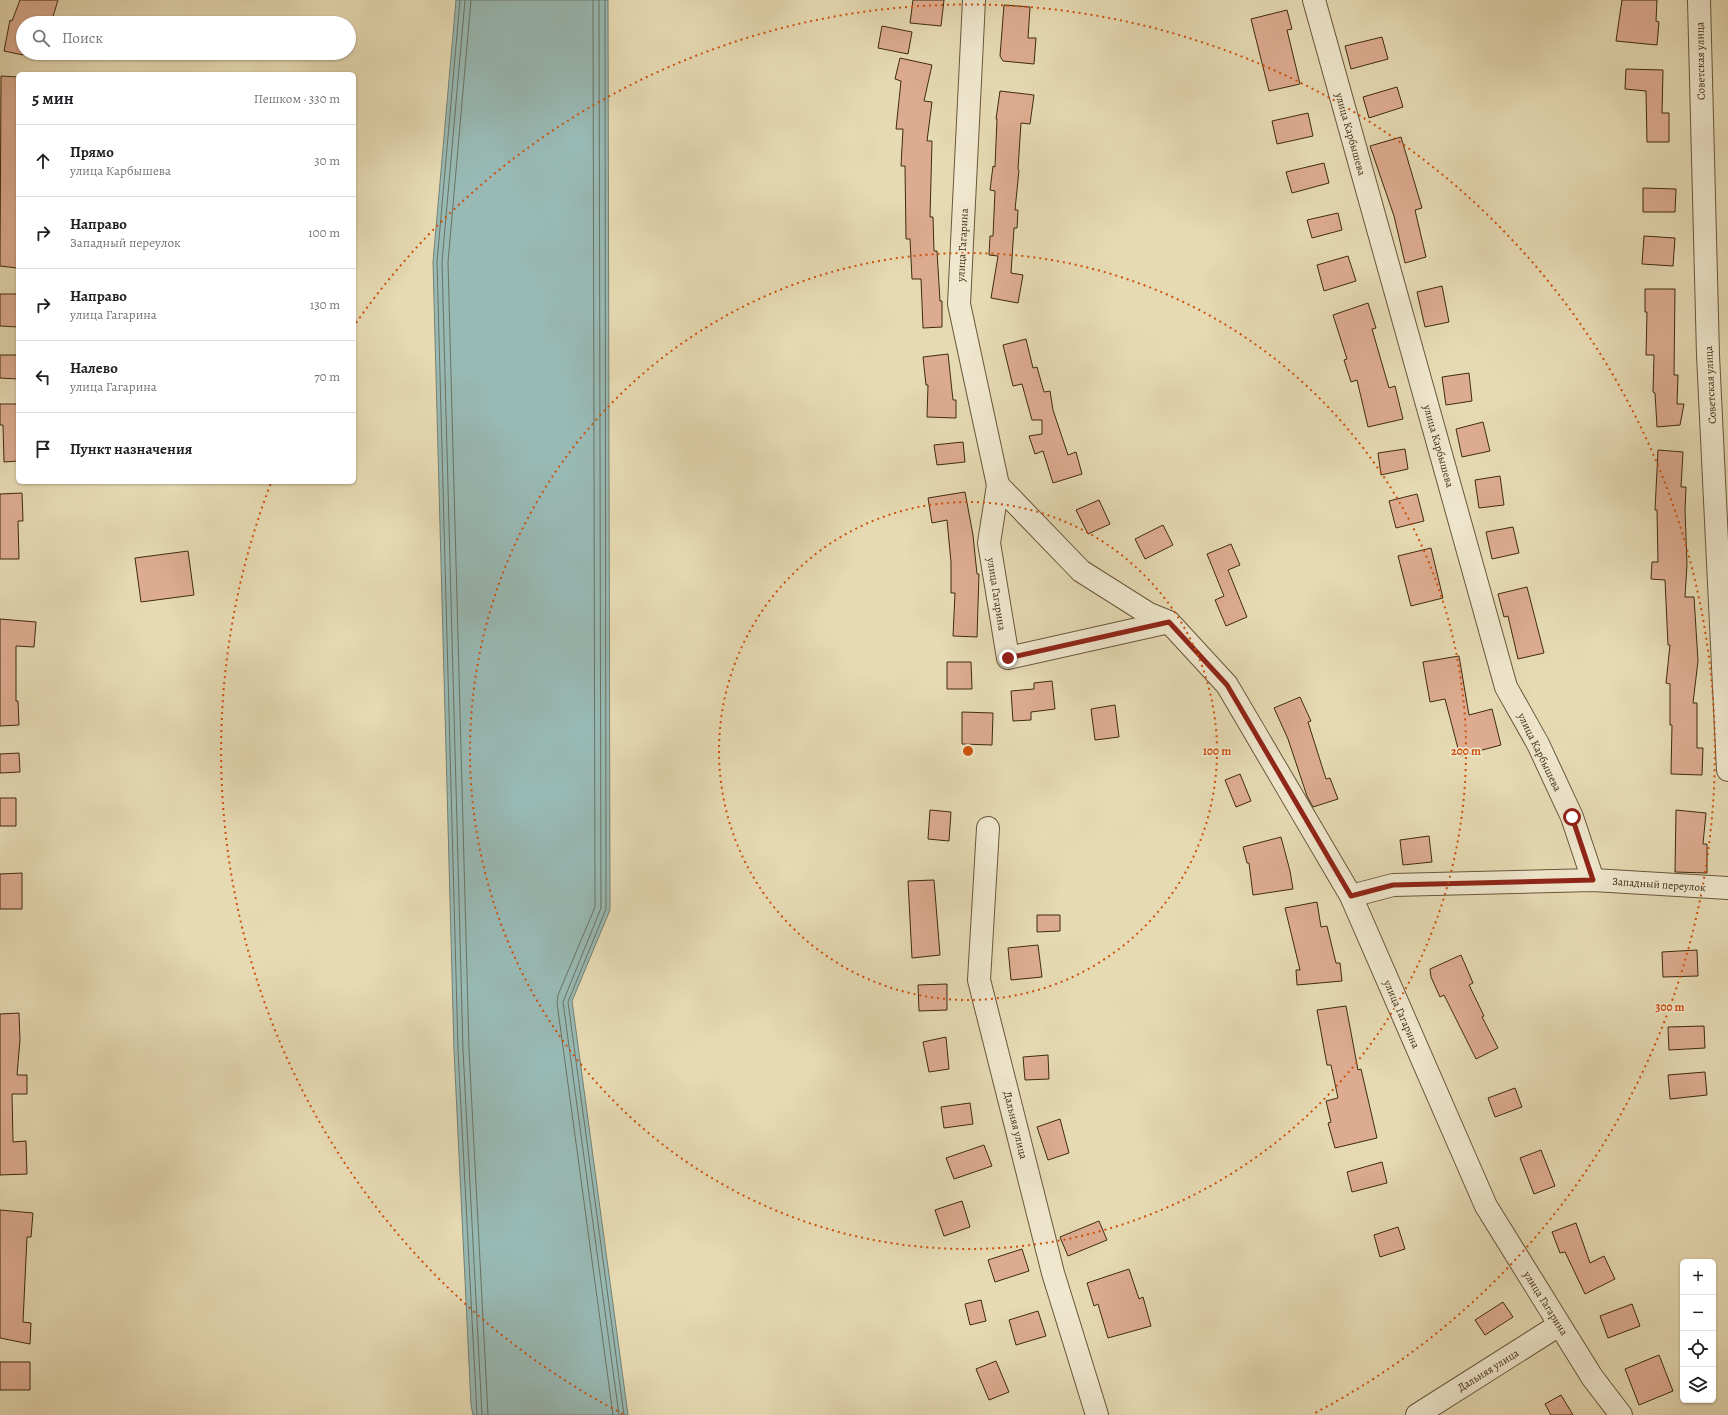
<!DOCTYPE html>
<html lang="ru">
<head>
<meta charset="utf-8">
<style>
	body { margin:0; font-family:Alegreya,serif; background:#f6f6f6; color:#202124 }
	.controls { position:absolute; right:12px; bottom:12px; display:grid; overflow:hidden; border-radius:6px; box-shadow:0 1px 3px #0004 }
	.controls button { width:36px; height:36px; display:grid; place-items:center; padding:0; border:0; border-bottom:1px solid #e0e0e0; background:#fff; color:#202124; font:20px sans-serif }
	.stop { position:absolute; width:12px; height:12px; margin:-9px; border:3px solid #8f2418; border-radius:50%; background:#fff }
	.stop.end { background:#8f2418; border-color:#fff; box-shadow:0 1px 4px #0008 }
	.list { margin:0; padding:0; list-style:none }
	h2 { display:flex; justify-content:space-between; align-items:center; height:52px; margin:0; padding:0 16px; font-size:17px }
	h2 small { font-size:13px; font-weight:400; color:#757577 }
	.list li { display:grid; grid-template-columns:26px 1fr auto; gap:12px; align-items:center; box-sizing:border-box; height:72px; padding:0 16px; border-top:1px solid #e0e0e0 }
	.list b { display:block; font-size:15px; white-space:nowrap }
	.list p { margin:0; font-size:13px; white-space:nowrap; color:#757577 }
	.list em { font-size:13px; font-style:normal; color:#757577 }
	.icon { flex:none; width:22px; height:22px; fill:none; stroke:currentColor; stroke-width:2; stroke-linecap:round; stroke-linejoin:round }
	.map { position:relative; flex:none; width:1728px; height:1415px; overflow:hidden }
	.search { position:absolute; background:#fff; box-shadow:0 1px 3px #0004; left:16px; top:16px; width:340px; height:44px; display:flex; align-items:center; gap:10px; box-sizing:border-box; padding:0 14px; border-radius:22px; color:#757577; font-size:15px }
	.panel { position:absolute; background:#fff; box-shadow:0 1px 3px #0004; left:16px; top:72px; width:340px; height:412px; border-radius:6px }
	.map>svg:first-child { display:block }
	.water { fill:#98b9b4; stroke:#748073 }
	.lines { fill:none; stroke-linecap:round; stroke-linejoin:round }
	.shore { stroke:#6b7262; stroke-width:1 }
	.building { fill:#ddac90; stroke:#3e2b11 }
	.minor-casing { stroke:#68573a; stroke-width:24 }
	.minor { stroke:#efe7ce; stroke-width:22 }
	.route { stroke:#8f2418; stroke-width:5 }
	.ring { fill:none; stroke:#ce520d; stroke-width:2; stroke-dasharray:2 4 }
	.labels { text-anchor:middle; stroke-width:3; stroke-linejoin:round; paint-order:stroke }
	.street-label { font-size:11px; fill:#3e2b11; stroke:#efe7ce }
	.centre { fill:#ce520d; stroke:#efe7ce; stroke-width:2 }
	.ring-label { font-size:12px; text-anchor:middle; font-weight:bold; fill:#ce520d; stroke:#efe7ce; stroke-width:3; stroke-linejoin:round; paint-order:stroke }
</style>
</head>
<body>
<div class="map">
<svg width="1728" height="1415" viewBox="0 0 1728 1415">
	<rect width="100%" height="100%" fill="#e6dab3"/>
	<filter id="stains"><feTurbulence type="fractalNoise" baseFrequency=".005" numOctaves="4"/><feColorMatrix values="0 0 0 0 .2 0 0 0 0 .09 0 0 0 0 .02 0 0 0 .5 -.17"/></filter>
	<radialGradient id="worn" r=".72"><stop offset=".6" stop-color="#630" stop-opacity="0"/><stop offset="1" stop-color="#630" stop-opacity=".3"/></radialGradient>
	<path class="water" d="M456,0H608L610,910L572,1001L628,1415H473L471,1405L454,1050L433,262Z"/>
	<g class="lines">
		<path class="shore" d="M460,0L437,262L458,1050L477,1415
			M465,0L442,262L463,1050L482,1415
			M471,0L448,262L469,1049L488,1415
			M593,0L595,907L558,995L557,1003L613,1415
			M599,0L601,908L563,1002L619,1415
			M605,0L606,909L568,1002L624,1415"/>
	</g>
	<path class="building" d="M20,0H58L51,23H23V55L4,51L10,20L12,21Z
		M913,0H944L941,26L910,23Z
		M1622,0H1657L1656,21L1659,22L1657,45L1616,41Z
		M1004,5L1030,7L1028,38H1036L1034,64L1003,61L1000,56Z
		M1287,10L1292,29L1287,30L1300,84L1269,91L1251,19Z
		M882,26L912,32L908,54L878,48Z
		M1382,37L1388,59L1351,69L1345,46Z
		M900,58L932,65L924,101L932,102L927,141H932L930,217H933L934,251H937L940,301H942V327L923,328L921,279H912L910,239H906L905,166H901L903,129H896L901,81L895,79Z
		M1626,69L1663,70L1662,113H1669V142H1647L1646,91L1625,89Z
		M1,76L18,77L17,268L0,266Z
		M1397,87L1403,107L1369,118L1363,97Z
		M1000,91L1034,95L1030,124L1021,123L1018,169L1019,170L1015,210H1018L1017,228H1014L1011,273L1023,275L1018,303L991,298L998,256L989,255L990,236H993L995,191L990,190L993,166L995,167L997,119H996Z
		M1308,113L1313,136L1277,144L1272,121Z
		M1401,137L1422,208L1415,210L1426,257L1405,263L1394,216L1370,146Z
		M1324,163L1329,183L1292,193L1286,172Z
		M1643,188L1676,189L1675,212H1643Z
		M1338,213L1342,230L1312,238L1307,220Z
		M1644,236L1675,238L1673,266L1642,264Z
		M1348,256L1356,281L1324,291L1317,265Z
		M1442,286L1449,322L1425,327L1417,292Z
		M1645,289H1675L1674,375H1678L1677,404H1684L1680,425L1657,427L1655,393L1653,392L1654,355H1646L1647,312H1645Z
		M0,294H18V327L0,326Z
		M1368,303L1376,328L1372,329L1389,388L1395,386L1403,419L1368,427L1357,380L1351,382L1344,360L1347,359L1333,315Z
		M1026,339L1033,368L1037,367L1044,392L1050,391L1053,410L1068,455L1076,452L1082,474L1053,483L1043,451L1035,454L1029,436L1042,434V420H1032L1022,384L1013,386L1003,345Z
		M948,354L953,400H956V418L927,417L928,385H926L923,357Z
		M0,355H18V379L0,378Z
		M1469,373L1472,401L1446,405L1442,377Z
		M0,404H18V461L4,462L3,425H0Z
		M1483,422L1490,451L1462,457L1456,429Z
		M963,442L965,462L937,465L934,445Z
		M1405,449L1408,469L1381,475L1378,453Z
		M1658,450L1683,452L1681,487H1686L1685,510L1687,564L1685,597H1694L1698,661L1693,703H1697V748H1703L1702,775L1671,774L1672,725H1670V684L1666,683L1670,645H1668L1665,580L1651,579L1652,562H1658L1657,510H1655Z
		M1500,476L1504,505L1479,508L1475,480Z
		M965,492L973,535L977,574H979L977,637L953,636L955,593H951V562L947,520L932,523L928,498Z
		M22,493L23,521H18L19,559H0V494Z
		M1417,494L1424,521L1396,528L1389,501Z
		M1099,500L1110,524L1088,534L1076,510Z
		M1163,525L1173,545L1145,559L1135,539Z
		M1513,527L1519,553L1492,559L1486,532Z
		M1231,544L1240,565L1228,570L1247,617L1226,626L1215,600L1224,596L1207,554Z
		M1431,548L1443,598L1411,606L1398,556Z
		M188,551L194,595L141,602L135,558Z
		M1527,587L1544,653L1518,659L1508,616L1504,617L1498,594Z
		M0,619L36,622L34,647L16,646V701H18L19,725L0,726Z
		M1459,656L1469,715L1492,709L1501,745L1460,756L1445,699L1430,702L1423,662Z
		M947,662H971L972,689H947Z
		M1052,681L1055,709L1031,712V720L1013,721L1011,691L1034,689V683Z
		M1300,697L1311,721L1308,722L1326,779L1330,778L1338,799L1313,807L1307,796L1288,739L1274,708Z
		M1115,705L1119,737L1095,740L1091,709Z
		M962,712L993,713L992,745L962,744Z
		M19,753L20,772L0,773V754Z
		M1240,774L1251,801L1236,807L1225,780Z
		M0,798H16V826H0Z
		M930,810L951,812L949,841L928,839Z
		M1676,810L1706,813L1703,844H1707V873L1675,872Z
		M1429,836L1432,862L1403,865L1400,840Z
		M1281,837L1290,871L1293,889L1253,895L1249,863H1247L1243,847Z
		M22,873V909H0V874Z
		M934,880L940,955L912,958L908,881Z
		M1317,902L1321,927L1327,926L1336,963H1340L1342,981L1297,985L1296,970H1300L1285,908Z
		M1037,915H1060V931L1037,932Z
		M1038,945L1042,977L1011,980L1008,948Z
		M1697,950L1698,976L1663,977L1662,952Z
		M1461,955L1473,983L1469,985L1484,1016L1482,1017L1498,1048L1476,1059L1444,995L1440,997L1431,977L1430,969Z
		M947,984V1010L919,1011L918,985Z
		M1346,1006L1358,1070L1361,1069L1377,1138L1335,1148L1328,1123L1331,1122L1326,1101L1338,1098L1331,1065H1327L1317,1010Z
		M19,1013L20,1040L17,1075H27V1094H12L13,1142L26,1141L27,1174L0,1175V1014Z
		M1704,1026L1705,1048L1669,1050L1668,1027Z
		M946,1037L949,1069L929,1072L923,1042Z
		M1048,1055L1049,1079L1025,1080L1023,1057Z
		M1705,1072L1707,1095L1670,1099L1668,1075Z
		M1515,1088L1522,1107L1495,1117L1488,1098Z
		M970,1103L973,1124L944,1128L941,1107Z
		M1060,1119L1069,1153L1048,1160L1037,1127Z
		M984,1145L992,1166L954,1179L946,1158Z
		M1541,1150L1555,1186L1534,1194L1520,1158Z
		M1382,1162L1387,1183L1352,1192L1347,1172Z
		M962,1201L970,1227L944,1236L935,1210Z
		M0,1210L33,1213L31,1237H27L23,1322L31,1323L30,1344L0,1338Z
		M1099,1221L1107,1240L1068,1256L1060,1237Z
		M1576,1223L1590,1263L1604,1256L1615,1279L1585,1294L1565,1252L1560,1253L1552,1232Z
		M1398,1227L1405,1249L1380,1257L1374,1235Z
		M1022,1249L1029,1271L995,1282L988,1260Z
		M1129,1269L1139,1299L1143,1297L1151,1326L1108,1338L1098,1304L1094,1306L1087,1283Z
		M981,1300L986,1321L970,1325L965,1304Z
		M1503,1302L1513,1317L1485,1335L1475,1320Z
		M1632,1304L1640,1326L1608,1338L1600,1316Z
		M1038,1311L1046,1336L1016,1345L1009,1320Z
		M1659,1355L1673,1391L1639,1405L1625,1369Z
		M996,1361L1009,1392L989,1400L976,1369Z
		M0,1362H30V1390H0Z
		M1561,1395L1573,1415H1551L1545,1404Z"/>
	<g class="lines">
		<g class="minor-casing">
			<path id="minor" d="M974,0L959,304L998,485L1081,571L1149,614L1169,622L1227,685L1351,896L1486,1206L1592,1377L1621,1415
				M1314,0L1506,687L1538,744L1572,817L1593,880
				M1699,0L1708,355L1728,770
				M998,485L989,543L1008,658L1169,622
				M988,828L979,980L1053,1273L1097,1415
				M1351,896L1393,885L1593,880L1728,888
				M1417,1415L1559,1325"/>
		</g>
		<use href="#minor" class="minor"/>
	</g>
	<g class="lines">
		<path class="route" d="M1008,658L1169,622L1227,685L1351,896L1393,885L1593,880L1572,817"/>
	</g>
	<g class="ring">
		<circle cx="968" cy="751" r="249"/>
		<circle cx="968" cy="751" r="498"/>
		<path d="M623 1414A747 747 0 0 1 271 483M356 323A747 747 0 1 1 1313 1414"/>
	</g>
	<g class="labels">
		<g class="street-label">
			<text transform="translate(1700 61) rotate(-91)" y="4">Советская улица</text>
			<text transform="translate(1351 134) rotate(74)" y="4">улица Карбышева</text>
			<text transform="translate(962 245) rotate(-87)" y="4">улица Гагарина</text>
			<text transform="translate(1710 385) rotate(-93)" y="4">Советская улица</text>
			<text transform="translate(1439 446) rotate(74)" y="4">улица Карбышева</text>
			<text transform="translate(997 594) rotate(81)" y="4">улица Гагарина</text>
			<text transform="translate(1540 752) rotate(64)" y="4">улица Карбышева</text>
			<text transform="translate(1659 884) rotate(4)" y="4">Западный переулок</text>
			<text transform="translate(1402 1014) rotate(66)" y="4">улица Гагарина</text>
			<text transform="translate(1016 1125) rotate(76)" y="4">Дальняя улица</text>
			<text transform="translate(1546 1303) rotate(58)" y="4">улица Гагарина</text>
			<text transform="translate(1488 1370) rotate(-32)" y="4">Дальняя улица</text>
		</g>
	</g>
	<circle cx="968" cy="751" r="6" class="centre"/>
	<g class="ring-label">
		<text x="1217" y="755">100 m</text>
		<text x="1466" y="755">200 m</text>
		<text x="1670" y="1011">300 m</text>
	</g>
	<rect width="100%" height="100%" filter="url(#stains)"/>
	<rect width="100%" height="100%" fill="url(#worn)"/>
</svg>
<div class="controls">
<button>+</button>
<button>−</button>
<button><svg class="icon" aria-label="locate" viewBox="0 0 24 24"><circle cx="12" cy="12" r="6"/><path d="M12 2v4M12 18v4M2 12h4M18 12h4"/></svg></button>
<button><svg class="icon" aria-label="layers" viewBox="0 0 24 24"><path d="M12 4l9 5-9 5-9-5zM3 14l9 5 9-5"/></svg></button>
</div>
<div class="stop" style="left:1572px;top:817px"></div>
<div class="stop end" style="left:1008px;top:658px"></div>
<div class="search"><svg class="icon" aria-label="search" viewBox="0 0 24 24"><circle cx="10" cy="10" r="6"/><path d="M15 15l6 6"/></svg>Поиск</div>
<section class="panel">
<h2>5 мин<small>Пешком · 330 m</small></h2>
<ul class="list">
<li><svg class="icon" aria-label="ahead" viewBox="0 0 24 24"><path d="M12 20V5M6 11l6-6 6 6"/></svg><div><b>Прямо</b><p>улица Карбышева</p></div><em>30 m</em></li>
<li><svg class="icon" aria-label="right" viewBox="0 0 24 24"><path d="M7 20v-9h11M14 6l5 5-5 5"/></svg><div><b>Направо</b><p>Западный переулок</p></div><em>100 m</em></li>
<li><svg class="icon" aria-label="right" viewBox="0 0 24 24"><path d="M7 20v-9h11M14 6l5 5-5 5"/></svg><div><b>Направо</b><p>улица Гагарина</p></div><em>130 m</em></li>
<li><svg class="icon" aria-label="left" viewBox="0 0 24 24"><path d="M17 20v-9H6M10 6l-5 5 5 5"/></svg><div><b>Налево</b><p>улица Гагарина</p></div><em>70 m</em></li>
<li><svg class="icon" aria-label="arrive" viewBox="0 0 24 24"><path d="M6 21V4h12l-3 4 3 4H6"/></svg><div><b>Пункт назначения</b></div></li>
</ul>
</section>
</div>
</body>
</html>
